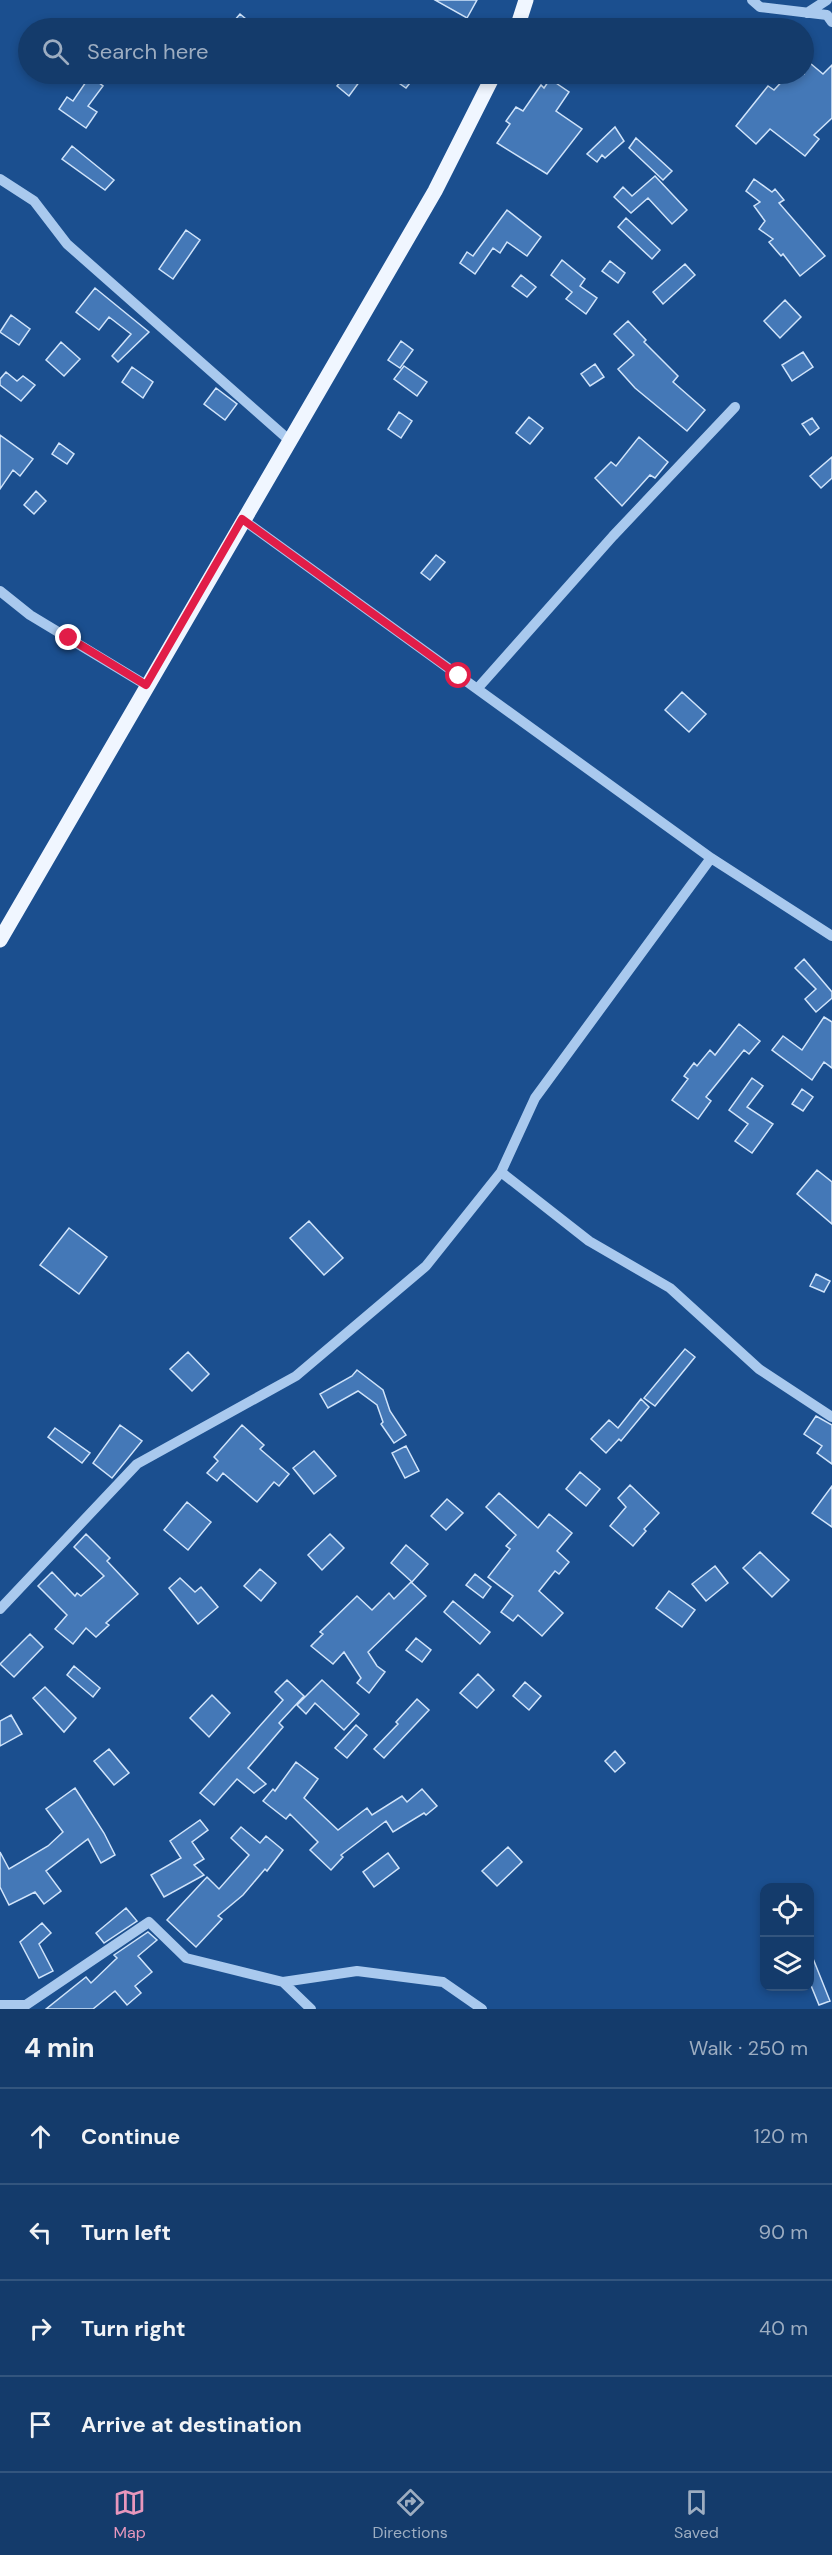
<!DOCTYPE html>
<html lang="en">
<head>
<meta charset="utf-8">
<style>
	body { margin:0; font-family:"DM Sans",sans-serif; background:#1d4271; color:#f1f3f6 }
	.controls { position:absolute; right:18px; bottom:18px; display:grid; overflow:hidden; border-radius:12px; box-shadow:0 3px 9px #0003 }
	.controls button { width:54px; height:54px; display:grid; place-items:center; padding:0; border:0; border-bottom:2px solid #33557e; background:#143b6b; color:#f1f3f6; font:30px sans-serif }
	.stop { position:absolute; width:18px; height:18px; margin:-14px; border:4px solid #e11d48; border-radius:50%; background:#fff }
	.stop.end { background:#e11d48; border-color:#fff; box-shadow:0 2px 6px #0008 }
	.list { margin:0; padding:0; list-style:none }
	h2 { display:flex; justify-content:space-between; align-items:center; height:78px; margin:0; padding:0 24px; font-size:26px }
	h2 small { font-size:20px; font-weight:400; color:#9dadc1 }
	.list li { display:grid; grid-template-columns:39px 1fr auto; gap:18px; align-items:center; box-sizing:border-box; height:96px; padding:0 24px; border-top:2px solid #33557e }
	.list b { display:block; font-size:22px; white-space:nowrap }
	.list em { font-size:20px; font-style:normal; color:#9dadc1 }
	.icon { flex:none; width:33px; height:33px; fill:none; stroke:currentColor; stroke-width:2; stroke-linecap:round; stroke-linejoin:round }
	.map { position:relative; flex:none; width:832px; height:2009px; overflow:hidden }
	.search { position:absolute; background:#143b6b; box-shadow:0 3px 9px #0003; left:18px; right:18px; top:18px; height:66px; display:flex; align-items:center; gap:15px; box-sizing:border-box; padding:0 21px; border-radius:33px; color:#9dadc1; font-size:22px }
	.sheet { height:462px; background:#143b6b }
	nav { display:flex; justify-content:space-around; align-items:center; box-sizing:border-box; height:84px; border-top:2px solid #33557e; background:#143b6b; font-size:16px; color:#9dadc1 }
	nav a { display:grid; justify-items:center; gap:3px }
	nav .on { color:#e797bd }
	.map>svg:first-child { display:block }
	.building { fill:#4478b7; stroke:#cfe3fa; stroke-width:1.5 }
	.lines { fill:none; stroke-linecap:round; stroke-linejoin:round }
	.minor { stroke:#a9c9ee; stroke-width:10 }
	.major { stroke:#f0f6ff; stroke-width:15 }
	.route { stroke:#e11d48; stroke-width:8 }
</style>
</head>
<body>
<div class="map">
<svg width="832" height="2009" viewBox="0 0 832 2009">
	<rect width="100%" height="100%" fill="#1b4f8f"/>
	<path class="building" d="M435,0H477L467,18Z
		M240,14L257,28H228Z
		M804,58L823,74L832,65V118L814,135L819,139L805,156L770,129L756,144L736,126L768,86L774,90L789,74H804Z
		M347,74L360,81L349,96L337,86Z
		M386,74H417L406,88Z
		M90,76L103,86L88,106L97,112L86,128L59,109L67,97L73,101Z
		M550,79L569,92L556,111L582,129L547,174L497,143L510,124L506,121L516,107L523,111L541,85L544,88Z
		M615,127L624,141L605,158L602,155L597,162L587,154Z
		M636,138L672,171L663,180L629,148Z
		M72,146L114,180L105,190L62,159Z
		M655,176L687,210L672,224L648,198L631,213L614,197L623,187L632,196Z
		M754,179L772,192L775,189L784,200L779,203L825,256L800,276L783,254L781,256L769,242L773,239L759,229L765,221L754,206L760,202L746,191Z
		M507,210L541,237L527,256L507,242L500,253L493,248L475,274L460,263L467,252L473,256Z
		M626,218L660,250L652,259L618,227Z
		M186,230L200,240L173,279L159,269Z
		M562,260L585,279L580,286L597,298L586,314L566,299L572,292L551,275Z
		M610,261L625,273L618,283L602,271Z
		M685,264L695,275L663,304L653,292Z
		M521,275L536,287L527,297L512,286Z
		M95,288L149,332L118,362L112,356L131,334L109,317L99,330L76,312Z
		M785,300L801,317L780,338L764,321Z
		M11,315L30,329L19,345L0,332Z
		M628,321L646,340L644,342L678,376L673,382L705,410L687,431L635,388L618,369L634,355L614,334Z
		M401,341L413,350L400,368L388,360Z
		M61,342L80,359L64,376L46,360Z
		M803,352L813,367L792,381L782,365Z
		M595,364L604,377L590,386L581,374Z
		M404,366L427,382L417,396L394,379Z
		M132,367L153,382L143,398L122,382Z
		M6,372L17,381L23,376L35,385L21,401L0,385V379Z
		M216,388L237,404L225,420L204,404Z
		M399,412L412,421L401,438L388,429Z
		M529,417L543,428L530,444L516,433Z
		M812,418L819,428L810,435L802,424Z
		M0,435L33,459L20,476L13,470L0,489Z
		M639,437L668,462L655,478L650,475L622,506L595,478L611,462L616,466Z
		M59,443L74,454L67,464L52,454Z
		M832,457V478L821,488L810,476Z
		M36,491L46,501L34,514L24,505Z
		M436,555L445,562L430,580L421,573Z
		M682,692L706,714L689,732L665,710Z
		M804,959L832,992V998L816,1012L805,999L816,989L795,968Z
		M824,1017L832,1022V1068L824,1062L812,1080L772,1050L783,1036L802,1050Z
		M739,1024L760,1041L749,1054L744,1050L706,1097L711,1101L698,1119L672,1100L688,1079L684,1076L694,1063L697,1066L710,1050L715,1055Z
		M752,1078L763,1086L747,1107L773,1124L752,1153L735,1141L748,1124L729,1110Z
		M802,1089L813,1097L803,1111L792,1104Z
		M817,1170L832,1182V1224L797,1194Z
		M309,1221L343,1258L324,1275L290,1238Z
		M69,1228L107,1257L79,1294L40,1265Z
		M816,1274L830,1281L824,1292L810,1286Z
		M685,1349L695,1357L655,1406L644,1398Z
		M188,1352L209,1374L192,1391L170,1369Z
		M357,1370L383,1390L390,1411L406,1435L394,1443L381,1424L383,1422L377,1405L358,1391L328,1408L320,1394L352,1376Z
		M641,1399L649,1407L621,1441L619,1439L606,1453L591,1439L609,1420L618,1428Z
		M816,1416L832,1425V1464L817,1453L822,1446L804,1434Z
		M120,1425L142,1441L112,1478L93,1463Z
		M242,1425L264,1445L260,1449L289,1474L279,1486L274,1482L257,1502L223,1473L217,1481L207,1473L218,1461L214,1457Z
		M55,1428L90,1453L82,1463L48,1437Z
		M406,1446L419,1471L405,1478L392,1453Z
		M314,1451L336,1476L314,1494L293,1468Z
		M580,1472L600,1489L586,1506L566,1489Z
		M630,1485L659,1513L644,1529L646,1531L633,1546L610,1526L626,1507L618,1498Z
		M832,1486V1527L812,1513Z
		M499,1493L538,1528L549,1514L572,1533L557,1551L569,1562L559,1574L555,1571L539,1591L563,1613L542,1636L518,1615L513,1621L501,1612L513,1596L488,1577L510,1549L506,1546L516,1535L486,1507Z
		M447,1499L463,1513L446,1530L431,1516Z
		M187,1502L211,1522L188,1550L164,1530Z
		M86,1534L110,1558L107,1561L138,1594L106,1623L109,1625L96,1637L86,1628L73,1644L55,1629L67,1615L38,1586L52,1572L75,1596L77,1593L81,1596L104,1576L74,1547Z
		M330,1534L344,1548L322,1570L308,1555Z
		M406,1545L428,1564L412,1582L391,1563Z
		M760,1552L789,1580L772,1597L743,1568Z
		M715,1566L728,1583L706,1601L692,1584Z
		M260,1569L276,1583L261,1601L244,1586Z
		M475,1574L491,1587L483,1598L466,1585Z
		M180,1578L195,1592L201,1587L218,1607L198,1624L169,1588Z
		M411,1582L426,1596L368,1652L377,1666L385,1672L369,1693L357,1683L361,1678L344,1652L333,1664L311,1646L323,1634L320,1632L357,1596L372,1610L389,1593L394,1599Z
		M669,1591L695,1610L682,1627L656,1608Z
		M453,1601L490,1632L480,1644L444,1612Z
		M30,1634L43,1647L14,1677L0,1664Z
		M416,1638L431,1650L422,1662L406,1650Z
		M74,1666L100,1688L93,1697L67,1675Z
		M478,1674L494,1690L477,1708L460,1693Z
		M287,1680L304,1696L279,1723L283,1727L248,1768L266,1784L254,1793L237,1779L214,1805L200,1793L283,1700L275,1692Z
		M322,1680L359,1714L344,1730L315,1703L306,1714L297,1705Z
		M525,1682L541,1696L529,1710L513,1696Z
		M45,1687L76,1718L64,1732L33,1698Z
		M212,1695L230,1713L209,1737L190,1718Z
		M417,1699L429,1710L384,1758L374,1749L398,1724L396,1722Z
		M11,1715L22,1734L0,1746V1721Z
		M356,1725L367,1735L347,1758L335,1748Z
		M109,1749L129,1773L114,1785L94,1761Z
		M615,1751L625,1763L615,1772L605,1761Z
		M296,1762L318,1779L304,1798L338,1830L367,1808L372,1815L402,1796L407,1802L422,1789L437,1806L426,1815L424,1813L393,1832L386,1821L341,1855L343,1857L331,1870L310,1850L318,1842L290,1814L286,1819L263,1801L273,1789L275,1791Z
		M75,1788L104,1833L115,1855L101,1863L88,1839L46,1871L61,1891L44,1904L35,1892L9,1905L0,1887V1852L9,1869L48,1846L63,1832L46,1809Z
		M200,1820L208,1830L192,1842L204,1859L194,1865L204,1875L164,1897L151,1875L181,1858L170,1841Z
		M241,1827L260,1843L266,1836L283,1850L267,1871L265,1869L243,1895L218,1916L222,1919L196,1947L167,1920L207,1877L219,1889L249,1855L231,1838Z
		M508,1847L522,1862L497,1886L482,1871Z
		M388,1853L399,1868L374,1887L363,1872Z
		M126,1908L137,1921L104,1943L96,1933Z
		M42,1923L51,1933L39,1944L53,1971L39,1978L20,1942Z
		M148,1932L157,1940L138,1956L152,1972L135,1986L141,1993L127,2005L115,1991L93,2009H46L86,1977L91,1983L117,1958L114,1955Z
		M810,1951L830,2001L819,2005L810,1983Z"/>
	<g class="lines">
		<path class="minor" d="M752,0L760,7L827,15L832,22
			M807,13L827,0
			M0,179L34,201L67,244L289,440
			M242,519L711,858L832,936
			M0,591L30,615L146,685
			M477,689L613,536L735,407
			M711,858L535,1098L501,1172L589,1241L670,1288L759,1369L832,1417
			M0,1609L137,1464L296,1376L426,1266L501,1172
			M283,1982L311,2009
			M0,2005H26L149,1922L186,1958L283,1982L357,1971L443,1982L482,2009"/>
		<path class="major" d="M517,28L526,0
			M0,940L435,191L494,74"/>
	</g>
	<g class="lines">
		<path class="route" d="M69,638L146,685L242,519L459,676"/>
	</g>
</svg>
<div class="controls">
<button><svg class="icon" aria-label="locate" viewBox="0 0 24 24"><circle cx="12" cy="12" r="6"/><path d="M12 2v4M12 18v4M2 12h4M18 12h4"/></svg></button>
<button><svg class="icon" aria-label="layers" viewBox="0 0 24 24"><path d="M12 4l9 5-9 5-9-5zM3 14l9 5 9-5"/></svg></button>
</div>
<div class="stop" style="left:459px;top:676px"></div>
<div class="stop end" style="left:69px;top:638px"></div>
<div class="search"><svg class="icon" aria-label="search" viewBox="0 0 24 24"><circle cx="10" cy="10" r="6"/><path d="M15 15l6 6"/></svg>Search here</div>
</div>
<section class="sheet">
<h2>4 min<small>Walk · 250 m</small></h2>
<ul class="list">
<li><svg class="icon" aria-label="ahead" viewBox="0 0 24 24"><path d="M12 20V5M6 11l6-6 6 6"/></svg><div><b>Continue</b></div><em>120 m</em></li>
<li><svg class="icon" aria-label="left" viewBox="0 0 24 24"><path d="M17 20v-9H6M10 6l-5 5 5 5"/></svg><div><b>Turn left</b></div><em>90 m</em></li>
<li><svg class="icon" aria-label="right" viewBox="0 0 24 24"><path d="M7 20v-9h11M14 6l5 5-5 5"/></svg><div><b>Turn right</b></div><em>40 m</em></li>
<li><svg class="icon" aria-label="arrive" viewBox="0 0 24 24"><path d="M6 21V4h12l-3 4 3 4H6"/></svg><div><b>Arrive at destination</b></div></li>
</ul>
</section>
<nav>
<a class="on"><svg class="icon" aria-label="map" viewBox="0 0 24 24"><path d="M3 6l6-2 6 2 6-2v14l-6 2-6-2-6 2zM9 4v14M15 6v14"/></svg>Map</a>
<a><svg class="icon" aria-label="directions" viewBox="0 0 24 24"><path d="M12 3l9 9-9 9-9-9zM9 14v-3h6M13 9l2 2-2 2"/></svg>Directions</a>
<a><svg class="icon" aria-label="saved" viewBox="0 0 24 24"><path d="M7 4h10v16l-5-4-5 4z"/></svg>Saved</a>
</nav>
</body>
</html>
